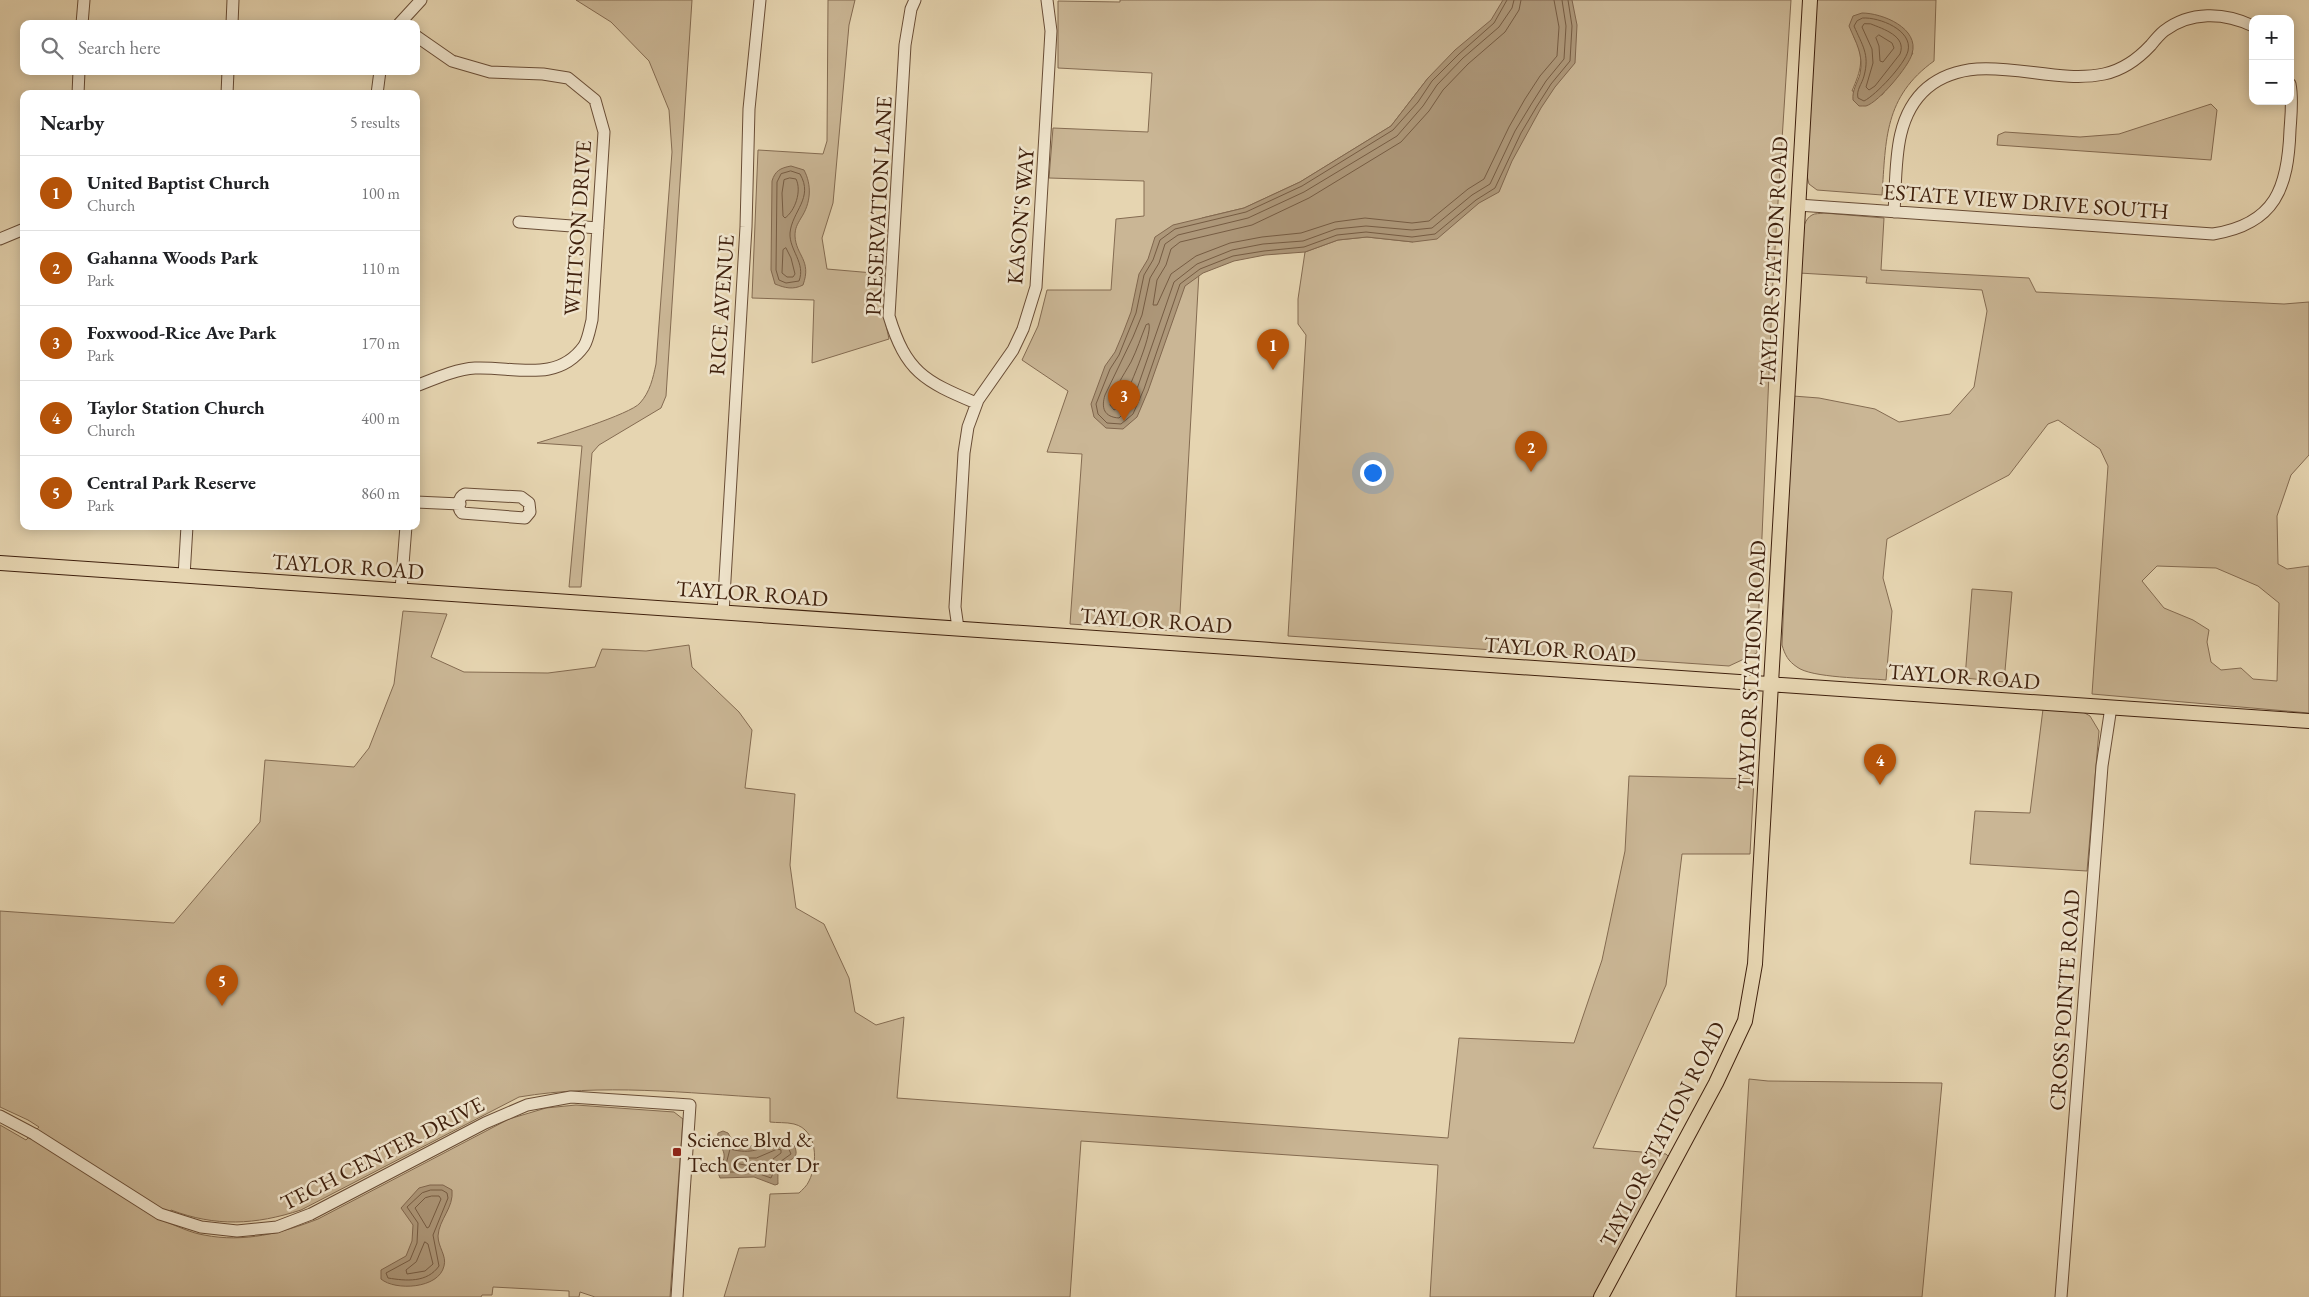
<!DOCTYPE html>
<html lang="en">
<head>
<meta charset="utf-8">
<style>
	body { margin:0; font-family:"EB Garamond",serif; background:#f6f6f6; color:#202124 }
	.controls { position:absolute; right:15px; top:15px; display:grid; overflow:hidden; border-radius:10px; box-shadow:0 2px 12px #0003 }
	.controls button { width:45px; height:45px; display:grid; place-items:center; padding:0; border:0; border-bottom:1px solid #e0e0e0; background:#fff; color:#202124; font:25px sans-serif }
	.you { position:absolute; left:1372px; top:472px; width:18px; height:18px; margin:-12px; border:4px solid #fff; border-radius:50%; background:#1a73e8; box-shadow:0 0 0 8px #1a73e833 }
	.badge { display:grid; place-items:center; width:32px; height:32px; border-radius:50%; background:#b45309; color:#fff; font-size:16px; font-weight:700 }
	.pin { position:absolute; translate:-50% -41px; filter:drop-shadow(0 1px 2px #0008) }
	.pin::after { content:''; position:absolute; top:26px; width:18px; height:15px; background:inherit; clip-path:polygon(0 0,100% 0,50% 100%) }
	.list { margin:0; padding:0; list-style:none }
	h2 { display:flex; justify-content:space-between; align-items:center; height:65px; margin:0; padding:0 20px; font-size:21px }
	h2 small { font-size:16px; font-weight:400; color:#757577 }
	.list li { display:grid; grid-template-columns:32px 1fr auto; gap:15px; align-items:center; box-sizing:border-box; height:75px; padding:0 20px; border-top:1px solid #e0e0e0 }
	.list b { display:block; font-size:19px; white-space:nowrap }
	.list p { margin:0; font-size:16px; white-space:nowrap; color:#757577 }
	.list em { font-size:16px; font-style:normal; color:#757577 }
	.icon { flex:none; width:28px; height:28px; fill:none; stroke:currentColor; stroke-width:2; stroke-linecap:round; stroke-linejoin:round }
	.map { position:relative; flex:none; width:2309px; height:1297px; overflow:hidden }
	.search { position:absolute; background:#fff; box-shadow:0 2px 12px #0003; left:20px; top:20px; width:400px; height:55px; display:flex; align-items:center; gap:12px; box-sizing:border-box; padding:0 18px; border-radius:10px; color:#757577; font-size:19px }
	.panel { position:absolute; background:#fff; box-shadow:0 2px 12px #0003; left:20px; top:90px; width:400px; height:440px; border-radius:10px }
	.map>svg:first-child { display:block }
	.green { fill:#cab695; stroke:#846b51; fill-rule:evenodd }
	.water { fill:#ad9779; stroke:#81674e }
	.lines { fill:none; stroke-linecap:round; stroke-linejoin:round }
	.shore { stroke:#765c43; stroke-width:1 }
	.minor-casing { stroke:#694d36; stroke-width:13 }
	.major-casing { stroke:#3f200d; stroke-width:16 }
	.minor { stroke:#efe4cc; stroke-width:11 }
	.major { stroke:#e6d5b1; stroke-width:14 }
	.poi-dot { fill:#8f2418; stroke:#efe4cc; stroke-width:2 }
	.labels { text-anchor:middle; stroke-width:5; stroke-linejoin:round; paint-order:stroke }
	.street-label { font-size:22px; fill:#3f200d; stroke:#efe4cc }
	.poi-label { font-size:22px; fill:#3f200d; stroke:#efe4cc; text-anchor:start }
</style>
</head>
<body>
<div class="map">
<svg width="2309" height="1297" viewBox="0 0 2309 1297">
	<rect width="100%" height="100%" fill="#e6d5b1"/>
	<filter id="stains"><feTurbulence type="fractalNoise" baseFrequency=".004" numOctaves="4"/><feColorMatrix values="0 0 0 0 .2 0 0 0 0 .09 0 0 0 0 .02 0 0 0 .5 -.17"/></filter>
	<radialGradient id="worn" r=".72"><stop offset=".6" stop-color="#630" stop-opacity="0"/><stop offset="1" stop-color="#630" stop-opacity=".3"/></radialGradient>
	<path class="green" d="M576,0H692L666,396L661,408L599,445L592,453L581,587H569L582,446L537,443C554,438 631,414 640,403C650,392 653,378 656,364L672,152L669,110L649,61L611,22Z
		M828,0H855L849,25L833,203L822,238L827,269L885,274L883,311L889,339L812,363L814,300L752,298L758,150L823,154L827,141Z
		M1120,0H1791L1773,280L1757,653L1729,666L1288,636L1306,335L1298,324V299L1305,252L1338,240L1367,237L1413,242L1428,78L1391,126L1300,182L1244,208L1202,218L1179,631L1070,624L1082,454L1047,452L1068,391L1022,360L1038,326L1047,290H1111L1116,219L1144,216V181L1049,178L1053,128L1148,132L1152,73L1058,68V1L1120,2Z
		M1815,0H1936L1934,61C1884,97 1886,139 1882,195L1817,190L1809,184L1806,172ZM1854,37L1913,53L1882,95L1852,91C1861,70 1865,58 1854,37Z
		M2211,104L2217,110L2211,160L1997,145L1998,135L2005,132L2080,137L2119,134Z
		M1824,213L1884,218L1881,270L2029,278L2036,292L2284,304L2309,302V455L2291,475L2277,516L2278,564L2287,569L2309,566V713L2092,694L2108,466L2100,449L2058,420L2048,424L2009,475L1887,539L1883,578L1892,611L1886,680C1867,678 1811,678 1797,667C1788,661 1785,655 1782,645L1793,396L1819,398L1875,409L1899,422L1950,414L1974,387L1987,311L1982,290L1866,283L1867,277L1799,273C1800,259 1798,222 1812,215C1815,213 1820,214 1824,213ZM2157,566L2216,568L2258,586L2279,603L2277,681L2253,679L2241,668L2221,670L2211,662L2207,642L2209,630L2193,620L2164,608L2142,581Z
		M1972,589L2012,592L2004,682L1965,678Z
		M403,611L447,614L431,657L464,672L548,673L595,667L602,649L646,651L689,645L692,667L739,712L752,730L745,788L795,794L790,865L796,908L824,924L849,978L855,1012L876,1025L904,1017L897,1098L1448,1138L1459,1038L1574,1043L1602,960L1625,851L1629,776L1754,779L1750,854H1682L1666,985L1593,1148L1666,1154L1669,1157L1593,1297H1430L1438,1165L1081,1141L1070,1297H724L739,1248L765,1247L770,1194L799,1193C802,1190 807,1186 809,1181C818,1163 818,1130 794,1124C786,1122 777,1123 770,1122V1098C686,1093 602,1083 519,1097L301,1210C255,1225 216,1227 171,1210L164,1221C177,1226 191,1233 204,1235C244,1243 282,1233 318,1219L509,1119L546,1108L576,1105L674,1112L683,1119L670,1297H595L580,1292L579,1297H569V1291L493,1287L492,1295H482L481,1297H0V1125L26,1140L39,1127L28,1120L0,1107V911L174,923L260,822L265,760L354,767L369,748L394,684Z
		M2043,709L2083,712L2090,716L2099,731L2087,871L1970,864L1975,811L2030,813Z
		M1749,1079L1768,1081L1942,1083L1922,1297H1736Z"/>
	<path class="water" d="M1503,0H1572L1577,25L1575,63L1555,87L1541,108L1512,161L1499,192L1479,203L1437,239L1413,242L1367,237L1338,240L1305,252L1265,255L1234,261L1203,273L1185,286L1148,391L1137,417L1123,429L1106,428L1094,417L1091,404L1105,366L1115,352L1123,333L1131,312L1139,274L1148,259L1155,237L1173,225L1244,208L1300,182L1391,126L1428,78L1455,50L1491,20Z
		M1862,13C1882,13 1920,28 1912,54C1909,66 1879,102 1866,106C1864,106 1861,106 1859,106L1853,100C1852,90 1857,84 1860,74C1864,55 1856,43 1849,26L1853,16Z
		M791,166L804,170C812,185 811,203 801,218C797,225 795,228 795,236C796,256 812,260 803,285C793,290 785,288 775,284L771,270L772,181C775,171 780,168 791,166Z
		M723,1131L728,1133L736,1146C759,1151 777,1129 794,1145C801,1160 789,1158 781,1167C777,1171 778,1178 778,1184L775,1185L754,1177L720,1178L717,1170C734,1151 715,1148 718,1133Z
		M430,1185H443L452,1190C454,1208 439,1219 438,1236C438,1247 447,1256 444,1266C439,1289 395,1291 381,1279V1270L406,1256L412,1241L413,1225L401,1208L419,1188Z"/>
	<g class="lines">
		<path class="shore" d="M1507,0L1494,23L1459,54L1432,81L1418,102L1393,130L1302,186L1246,212L1175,229L1160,240L1153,260L1144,275L1136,313L1127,335L1119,355L1110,369L1096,404L1098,414L1107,423L1121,424L1133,414L1144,389L1180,284L1200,269L1233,256L1264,251L1304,247L1337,235L1366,232L1412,237L1435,234L1476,200L1495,188L1521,133L1537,106L1551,84L1570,61L1572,26L1568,0
			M1514,0L1512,8L1499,27L1463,58L1437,85L1423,106L1397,136L1304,192L1248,218L1178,235L1165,244L1159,263L1150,278L1142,315L1133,337L1105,395C1101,408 1104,417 1119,418L1127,410L1138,386L1174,282L1197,264L1232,250L1263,244L1303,241L1336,229L1366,226L1412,230L1432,228L1472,195L1490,184L1515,131L1532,103L1546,81L1564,59L1566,26L1562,0
			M1521,0L1519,10L1505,32L1468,64L1443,90L1429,111L1401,142L1309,198L1252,225L1180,242L1171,249L1166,265L1157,280L1153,305H1157L1171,274L1196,256L1230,243L1262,237L1301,233L1335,222L1365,218L1412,223L1429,221L1468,189L1484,179L1509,127L1525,99L1540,76L1557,56L1559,27L1554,0
			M1863,18C1879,17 1913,30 1908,51C1905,64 1876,95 1864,101L1858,98C1856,90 1862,84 1864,76C1870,54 1862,45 1854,26L1857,21Z
			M1871,24C1883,29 1907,36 1900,54L1875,86L1869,90L1866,87L1873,63L1872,49L1862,27L1864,24Z
			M1879,35L1892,43L1894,48L1883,62L1880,61L1879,46L1876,38Z
			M791,171L800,174C814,198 792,211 790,233C789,250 806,263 799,281L786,283L779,280L776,270L777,182L781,174Z
			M790,178L796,179C802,191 795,211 785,218L783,216L782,193L784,180Z
			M786,248L791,258L795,274L793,277H787L782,273L783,250Z
			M1149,324C1153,335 1127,392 1121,406L1114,410L1110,405C1114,389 1123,376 1131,362C1137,350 1141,337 1146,325Z
			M778,1143L787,1145L791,1154L777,1164L771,1178L754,1172H724L730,1149C753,1155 758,1148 778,1143Z
			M778,1149L781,1150V1153L773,1159L767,1169L734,1163L737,1158H756Z
			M431,1190H442L447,1193L448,1198L433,1235L439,1266C427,1283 406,1281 388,1278L386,1273L410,1260L417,1243L418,1223L407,1207L422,1193Z
			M432,1196H439L441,1199L429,1227L427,1228L415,1208L425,1198Z
			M425,1242L428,1244L433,1264L425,1271L407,1274L406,1270L416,1262Z"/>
		<g class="minor-casing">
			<path id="minor" d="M915,0L911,9L905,45L889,316C906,372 924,381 976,403
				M82,24L84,0
				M232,24L233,0
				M399,24L421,0
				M416,36L452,61L490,72L543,74L568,78L595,100L604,132L592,320C590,328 588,340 584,346C557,384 513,366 475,368C456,369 434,379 416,386
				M78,94L79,71
				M227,94L228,71
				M377,94L380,71
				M1798,205L2213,234C2276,224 2288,187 2290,130C2291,115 2293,99 2290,84
				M1894,212C1897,170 1892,118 1927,88C1977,47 2046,86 2104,74C2123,70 2138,59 2151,45C2155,40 2159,35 2164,31C2190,11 2224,12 2253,26
				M519,222L598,228
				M0,239L24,229
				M465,494L521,497L529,503L530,512L525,518L462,513C457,508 458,497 465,494Z
				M416,502L460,504
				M184,576L187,526
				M401,590L406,526
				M723,613L746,227L749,109L760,0
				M958,628L955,607L964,453L968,427L978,400L1013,350L1023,329L1036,287L1051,31L1047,0
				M0,1116L34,1134L160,1214L201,1227L237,1231L277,1227L311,1214L485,1123L527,1105L571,1097L690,1105L677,1297
				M2061,1297L2102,766L2111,707"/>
		</g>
		<g class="major-casing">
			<path id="major" d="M0,563L2309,721
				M1601,1297L1716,1083L1745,1021L1755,964L1810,0"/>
		</g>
		<use href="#minor" class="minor"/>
		<use href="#major" class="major"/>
	</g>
	<rect class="poi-dot" x="672" y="1147" width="10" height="10" rx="2.5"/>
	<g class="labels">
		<g class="street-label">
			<text transform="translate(2026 201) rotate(4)" y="8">ESTATE VIEW DRIVE SOUTH</text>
			<text transform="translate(878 206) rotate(-87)" y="8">PRESERVATION LANE</text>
			<text transform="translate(1020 216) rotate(-85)" y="8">KASON'S WAY</text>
			<text transform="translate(577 228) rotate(-86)" y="8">WHITSON DRIVE</text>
			<text transform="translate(1773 261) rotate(-87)" y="8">TAYLOR STATION ROAD</text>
			<text transform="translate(721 305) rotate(-86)" y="8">RICE AVENUE</text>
			<text transform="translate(348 566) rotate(4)" y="8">TAYLOR ROAD</text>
			<text transform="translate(752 593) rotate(4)" y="8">TAYLOR ROAD</text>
			<text transform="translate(1156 620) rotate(4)" y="8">TAYLOR ROAD</text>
			<text transform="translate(1560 649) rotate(4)" y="8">TAYLOR ROAD</text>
			<text transform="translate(1751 665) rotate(-87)" y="8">TAYLOR STATION ROAD</text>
			<text transform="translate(1964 676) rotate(4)" y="8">TAYLOR ROAD</text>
			<text transform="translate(2064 1000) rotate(-86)" y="8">CROSS POINTE ROAD</text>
			<text transform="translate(1662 1134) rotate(-63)" y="8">TAYLOR STATION ROAD</text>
			<text transform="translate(382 1153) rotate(-27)" y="8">TECH CENTER DRIVE</text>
		</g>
		<g class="poi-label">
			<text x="687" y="1147">Science Blvd &amp;<tspan x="687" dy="25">Tech Center Dr</tspan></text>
		</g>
	</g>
	<rect width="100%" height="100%" filter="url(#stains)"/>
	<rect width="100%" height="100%" fill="url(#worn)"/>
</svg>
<div class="controls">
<button>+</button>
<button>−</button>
</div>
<div class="you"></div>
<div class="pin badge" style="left:1273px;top:370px">1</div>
<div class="pin badge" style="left:1531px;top:472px">2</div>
<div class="pin badge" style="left:1124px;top:421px">3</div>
<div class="pin badge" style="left:1880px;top:785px">4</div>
<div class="pin badge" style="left:222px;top:1006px">5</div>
<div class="search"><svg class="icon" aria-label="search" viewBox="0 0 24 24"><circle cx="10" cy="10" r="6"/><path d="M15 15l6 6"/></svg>Search here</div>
<section class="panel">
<h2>Nearby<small>5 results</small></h2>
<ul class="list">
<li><span class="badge">1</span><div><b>United Baptist Church</b><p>Church</p></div><em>100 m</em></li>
<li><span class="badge">2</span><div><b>Gahanna Woods Park</b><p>Park</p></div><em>110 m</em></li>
<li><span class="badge">3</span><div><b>Foxwood-Rice Ave Park</b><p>Park</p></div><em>170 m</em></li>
<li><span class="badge">4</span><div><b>Taylor Station Church</b><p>Church</p></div><em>400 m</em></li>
<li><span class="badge">5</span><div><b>Central Park Reserve</b><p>Park</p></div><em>860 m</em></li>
</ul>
</section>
</div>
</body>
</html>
